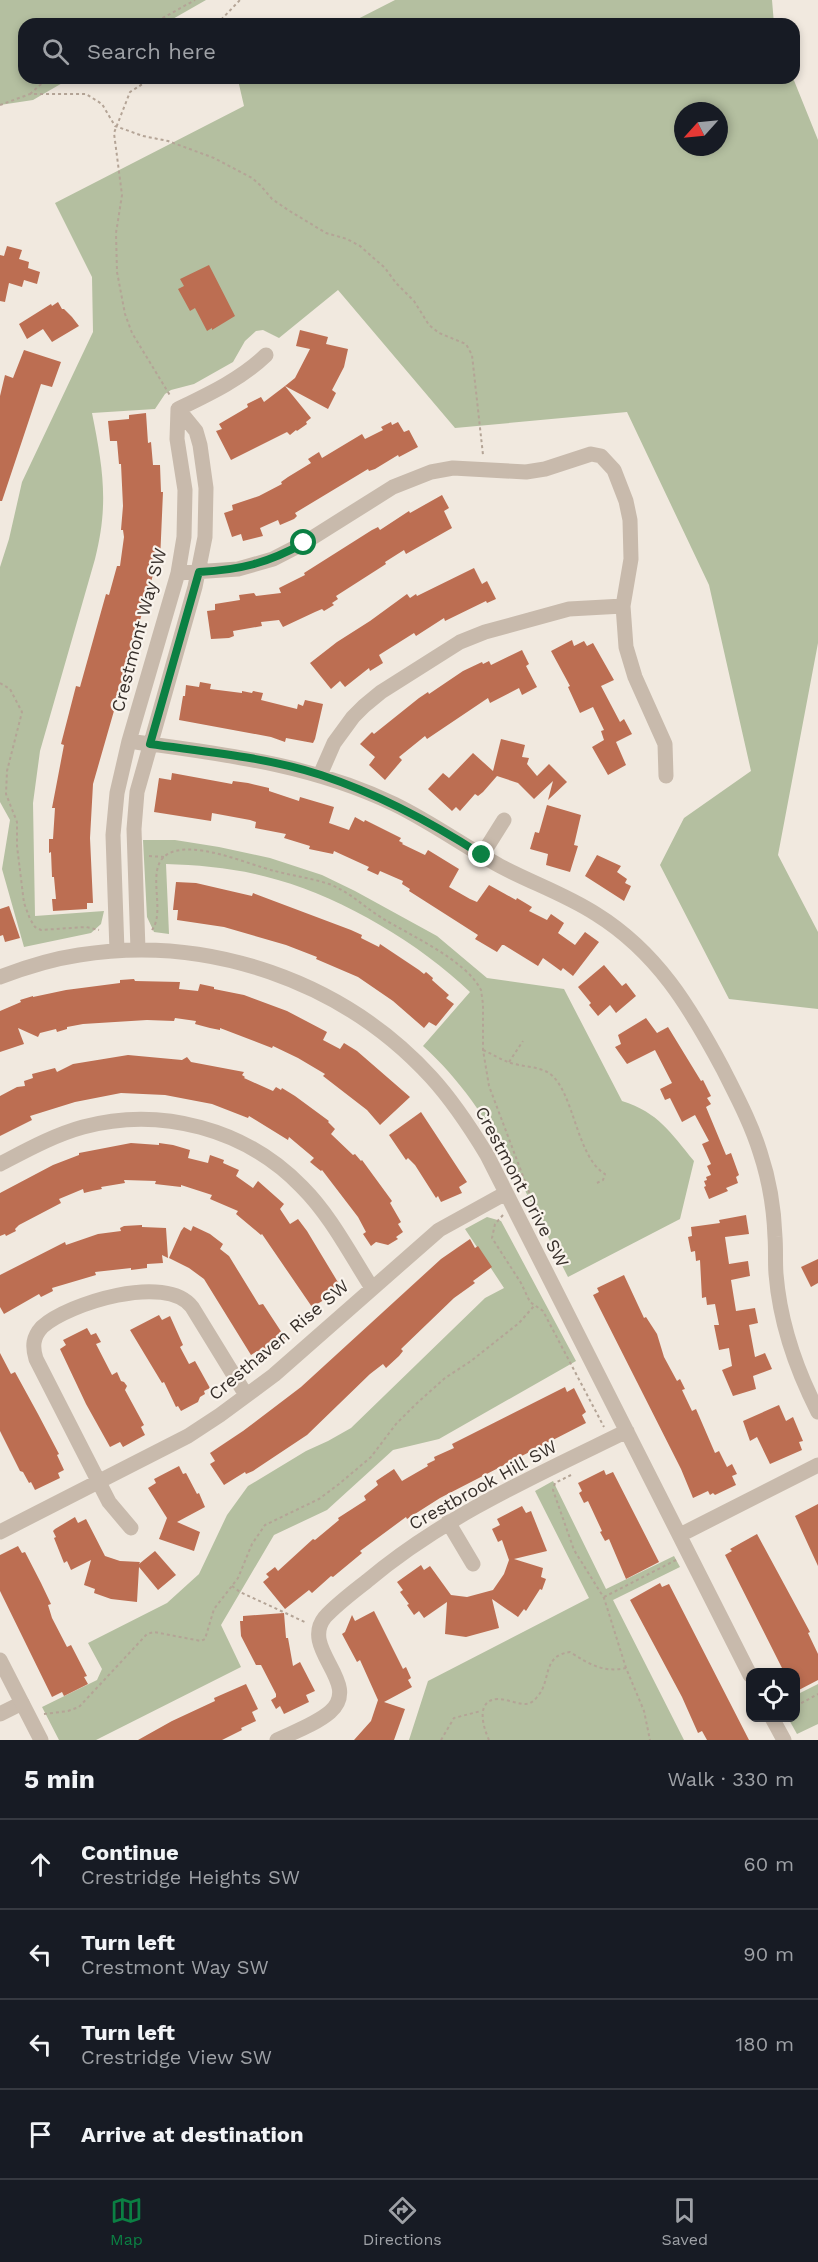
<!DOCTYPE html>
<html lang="en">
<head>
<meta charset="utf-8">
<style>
	body { margin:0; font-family:"Work Sans",sans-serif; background:#20242c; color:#f1f3f6 }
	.controls { position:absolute; right:18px; bottom:18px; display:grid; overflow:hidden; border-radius:12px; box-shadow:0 3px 9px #0003 }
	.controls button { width:54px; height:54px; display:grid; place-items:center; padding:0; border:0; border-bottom:2px solid #363941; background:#171b24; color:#f1f3f6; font:30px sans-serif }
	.compass { position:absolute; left:674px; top:102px; width:54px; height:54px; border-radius:50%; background:#171b24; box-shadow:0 3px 9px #0003; rotate:243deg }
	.stop { position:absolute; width:18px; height:18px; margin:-14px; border:4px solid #0b8043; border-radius:50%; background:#fff }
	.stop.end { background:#0b8043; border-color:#fff; box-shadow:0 2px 6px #0008 }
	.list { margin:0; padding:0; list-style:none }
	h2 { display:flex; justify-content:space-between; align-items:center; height:78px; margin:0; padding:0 24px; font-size:26px }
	h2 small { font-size:20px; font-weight:400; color:#9ea1a6 }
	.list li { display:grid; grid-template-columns:39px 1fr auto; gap:18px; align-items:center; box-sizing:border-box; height:90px; padding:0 24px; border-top:2px solid #363941 }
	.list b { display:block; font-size:22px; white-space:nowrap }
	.list p { margin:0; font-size:20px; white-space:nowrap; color:#9ea1a6 }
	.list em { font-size:20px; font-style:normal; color:#9ea1a6 }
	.icon { flex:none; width:33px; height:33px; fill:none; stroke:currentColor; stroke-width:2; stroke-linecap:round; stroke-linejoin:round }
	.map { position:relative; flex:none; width:818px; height:1740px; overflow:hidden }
	.search { position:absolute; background:#171b24; box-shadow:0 3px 9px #0003; left:18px; right:18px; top:18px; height:66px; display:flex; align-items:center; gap:15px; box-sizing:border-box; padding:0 21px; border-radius:18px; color:#9ea1a6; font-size:22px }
	.sheet { height:438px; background:#171b24 }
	nav { display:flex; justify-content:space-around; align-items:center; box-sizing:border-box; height:84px; border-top:2px solid #363941; background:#171b24; font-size:16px; color:#9ea1a6 }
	nav a { display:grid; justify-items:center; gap:3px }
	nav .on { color:#0b8043 }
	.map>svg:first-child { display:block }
	.green { fill:#b4bfa0; fill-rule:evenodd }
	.building { fill:#bc6e52 }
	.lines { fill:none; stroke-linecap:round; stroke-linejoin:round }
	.path { stroke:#b4a496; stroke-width:2; stroke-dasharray:3 3; stroke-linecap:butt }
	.minor { stroke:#c8baac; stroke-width:15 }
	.tertiary { stroke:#c8baac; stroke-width:15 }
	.route { stroke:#0b8043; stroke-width:8 }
	.labels { text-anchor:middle; stroke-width:4.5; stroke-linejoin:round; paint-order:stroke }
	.street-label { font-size:18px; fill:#372f2a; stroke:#f9f3ec }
</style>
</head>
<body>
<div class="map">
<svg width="818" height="1740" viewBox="0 0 818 1740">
	<rect width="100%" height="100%" fill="#f1e9df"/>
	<path class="green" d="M0,0H206L164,24H24V78H71L33,100L0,105Z
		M395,0H772L774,24H348Z
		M243,78H793L818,140V643L778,855L818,932V1009L729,999L660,865L684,818L751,771L709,585L627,412L455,428L338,290L279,338L263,330L256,331L245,341L233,362L194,384L171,390L165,394L155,409L92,413C103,468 109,504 95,559L40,751L33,803L35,916L104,911L101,924L91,933L24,947L2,869L10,820L0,802V567L9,539L22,482L93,332L92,277L55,203L244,106L238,80ZM683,111H719V147H683Z
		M143,840H175L219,847L270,858L322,875L355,891L437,936L487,978L564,989L622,1101C659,1113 670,1132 694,1161L680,1219L568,1277C526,1195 492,1108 423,1046L470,992C420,944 345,899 278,880C242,869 203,865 166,864L169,934L154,932L147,917Z
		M487,1217L501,1221L576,1361L439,1439L393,1450L327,1510L274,1535L221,1625L241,1667L96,1740H59L42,1707L97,1680L102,1669L88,1643L167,1603L199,1574L227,1515L248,1486L306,1451L328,1441L351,1428L485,1298L504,1288L465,1229Z
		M553,1481L606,1589L674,1556L680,1567L613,1600L684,1740H409L428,1681L589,1598L535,1491Z
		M818,1684V1724L797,1734L788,1718H796V1695Z"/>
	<path class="building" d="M7,246L22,250L19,259L29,262L28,268L40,272L37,284L24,280L22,287L9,283L5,302L0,301V255L4,256Z
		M209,265L235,316L212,330V328L207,331L195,308L190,311L178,289L184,286L180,279Z
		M58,302L62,309H64L72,317L79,326L52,342L43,329L27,339L19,324L51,304L52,306Z
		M300,330L328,337L326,344L348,349L344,367L332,390L336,393L328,409L285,386L295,378L310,349L296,346Z
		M24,350L61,362L52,387L41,384L2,501H0V396L5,375L13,378Z
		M285,386L311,418L306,422L307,424L297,431L296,430L290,435L287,432L231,460L216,431L222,429L219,424L248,407L247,404L261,397L264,402Z
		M146,413L148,443L151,442L153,465H160L161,492H163L160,561H157L93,784L90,838L93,903H87V909L53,911L52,899H56L54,877H52L51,852L49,853V839H53L55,808H52L64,745L61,744L76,686L80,687L106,594L109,595L117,566H120L124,537L123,530H121L123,506L121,464H119L117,441H110L108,421L129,419V415Z
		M391,422L392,425L398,422L404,432L409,430L418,447L399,457L398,455L375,469L369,471L368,469L295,513L297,516L294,519L280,525L278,520L260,528L263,536L243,541L241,534L232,537L224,513L233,510L232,505L259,496L282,484L281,482L288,477L311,463L308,459L319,452L322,458L362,434L365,439L383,430L381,427Z
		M442,495L449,508L444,511L452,528L406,554L404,550L385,562L386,564L336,596L338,599L332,603L334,605L324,611L322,609L315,612L283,627L279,620L261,622L262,626L233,631L234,636L229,638L211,639L207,611L215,610V604L240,600L239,595L254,593L256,596L281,593L279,588L305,575L304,573L372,530L378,527L380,530L409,511L410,513Z
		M474,568L482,584L487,581L496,599L487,603L486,601L445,621L444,618L416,636L414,633L379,655L383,663L370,671L369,668L345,687L340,681L331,689L310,663L337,642L370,621L407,594L410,598L416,594L417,596Z
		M572,640L574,646L584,641L587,646L593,643L614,680L601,686L620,722L624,719L632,734L616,742L626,765L608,775L592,747L604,740L601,731L604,730L593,707L580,713L568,687L570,686L551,651Z
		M522,650L529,664L526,666L537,687L522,695L519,688L490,703L488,698L427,739L425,736L399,757L402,760L385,780L369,765L375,757L360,744L372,732L374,734L419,698L428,692L429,694L463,671L482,662L483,664L489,661L491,665Z
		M200,682L211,684L210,689L242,693V691L252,693L253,691L263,693L261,700L297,709L298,704L303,706L305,700L323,704L315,739L313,743L286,738L285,742L271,737L179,720L183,696H185L186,685L199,687Z
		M501,739L525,745L522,757L529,758L527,764L537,776L549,764L567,782L548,800L553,781L534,799L518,783L497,776L483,792L478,796L475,794L460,811L456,807L452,811L428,789L443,773L449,778L473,753L493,771Z
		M172,773L232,784L233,781L248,783L269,788V791L299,801L300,797L334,807L329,823L349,830L355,817L364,822L365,820L401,838L399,841L403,843L402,844L425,855L428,850L459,869L449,887L470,899L477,902L489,885L516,900L517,898L532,907L529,911L547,920L551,914L564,923L558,933L575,945L585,932L599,942L573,976L563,968L561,971L543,958L538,966L504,945H502L497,952L475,939L478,935L409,891L410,889L402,884L403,881L380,871L378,875L367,870L369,867L334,851L333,854L309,849L310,846L284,838L286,834L255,828L256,822L250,820L212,813L211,821L154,812L159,778L171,780Z
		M547,805L581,815L574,845L578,846L570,872L546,865L548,854L530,849L535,832L539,833Z
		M597,855L621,866L617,872L627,879L625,883L631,886L624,901L585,876Z
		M176,882L196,883L252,896L253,893L351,930L362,935L361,938L379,947L380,944L419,970L424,974L426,972L433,978L432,980L449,995L446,998L454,1004L436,1026L429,1022L424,1028L393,1001L358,977L316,959L317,957L286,945L224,927L177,920L178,910H173Z
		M9,906L20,938L5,942L3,935L0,936V909Z
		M604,965L622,986L626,983L636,996L616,1013L610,1005L598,1016L589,1005L591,1003L578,987Z
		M134,979L135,981L180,982L179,989L198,991L200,984L214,987V989L244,995L287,1011L327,1032L323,1040L340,1049L344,1043L357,1051L410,1097L380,1125L367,1110L323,1076L325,1074L298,1058L273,1046L272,1048L220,1028V1030L210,1028L195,1024L196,1021L175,1018L174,1021L147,1020L83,1024L67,1027V1029L57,1032L56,1029L40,1033L38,1037L18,1028L24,1044L0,1052V1011L21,1002L20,1000L33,996V997L66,990L120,983V980Z
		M646,1018L657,1033L668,1027L701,1081L703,1080L711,1096L707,1098L711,1104L706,1107L726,1155L731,1153L739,1175L736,1177L738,1183L726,1188L728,1191L709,1199L704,1187L706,1186L704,1181L707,1180L706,1177L711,1175L707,1166L711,1164L702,1144L709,1141L695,1115L682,1122L670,1098L665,1100L660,1089L672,1083L655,1050L627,1064L615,1047L621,1044L618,1035Z
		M128,1055L182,1060L187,1057L191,1062L244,1072L242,1075L245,1077L244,1078L273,1091L276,1087L281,1090L282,1088L295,1096L329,1121L328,1122L335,1129L331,1134L353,1155L355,1154L361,1161L362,1160L392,1201L390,1203L401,1222L398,1224L403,1232L396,1237L398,1239L388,1245L376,1242L371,1246L363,1234L366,1232L358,1217L322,1170L321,1171L310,1162L314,1158L289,1137L288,1140L249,1116L248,1118L212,1104L165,1095L121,1093L75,1102L30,1116L32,1120L0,1136V1096L17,1087L25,1086L24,1081L33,1078L32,1074L55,1068L57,1072L73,1064Z
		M421,1112L467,1182L459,1187L462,1193L441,1202L438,1196L436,1198L415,1165L408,1158L406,1160L389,1135Z
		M131,1143L159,1145V1143L173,1145L190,1150L188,1158L208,1163L210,1155L224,1160L223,1163L239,1170L236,1176L253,1188L258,1181L284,1204L280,1209L290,1224L298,1219L307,1231L339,1284L333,1288L336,1293L312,1307L262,1234L261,1235L236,1214L238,1211L210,1199L212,1195L181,1185V1187L155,1184L156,1181L124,1180L125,1183L101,1187L102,1189L92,1191L84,1193L83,1189L59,1199L61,1203L19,1225L15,1229L16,1231L6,1236L5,1234L0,1236V1193L53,1165L79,1155V1153Z
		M746,1215L749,1234L725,1237L729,1264L748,1261L750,1276L731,1280L736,1311L755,1308L758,1323L749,1325L755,1357L765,1353L772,1369L753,1376L756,1389L733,1396L722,1370L732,1366L729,1348L719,1350L714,1325H719L715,1304L707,1305L706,1297L702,1298L700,1260L696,1261L695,1251L691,1252L688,1237L692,1236L691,1227L720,1223L719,1220Z
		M142,1225V1227L166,1228L168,1258L162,1255L163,1263L147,1264V1268L131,1270V1268L95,1272L96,1275L52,1288L53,1291L41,1297L39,1294L4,1314L0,1307V1275L65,1242L66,1245L98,1234L121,1231L120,1228L124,1226Z
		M193,1226L210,1234L223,1244L220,1249L229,1256L259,1305L263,1304L286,1339L260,1356L257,1351L251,1355L204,1279L189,1268L169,1258L181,1231L184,1227L191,1231Z
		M470,1239L475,1248L478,1246L492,1267L473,1281L475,1283L454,1298L401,1349L403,1351L399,1356L386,1368L383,1364L370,1374L307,1435L253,1471L246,1474L245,1472L224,1485L210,1464L215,1461L210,1453L243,1431L301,1387L441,1259Z
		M818,1259V1283L811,1287L801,1267Z
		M624,1275L644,1318L646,1317L657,1334L664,1357L677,1381L680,1379L685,1389L682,1390L692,1411L696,1409L715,1453L719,1451L727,1467L732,1464L737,1474L732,1476L736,1485L715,1495L713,1493L710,1495L708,1491L693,1498L681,1469L593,1295L599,1292L597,1288Z
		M159,1315L162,1320L170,1316L183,1345L180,1347L189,1364L195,1361L210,1388L204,1391L205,1394L200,1397L198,1402L181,1411L178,1406L176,1407L164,1382L162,1383L130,1330Z
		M87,1328L91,1335L96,1333L101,1342L96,1344L112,1375L117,1372L121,1381L124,1382L127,1386L125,1390L144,1425L141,1427L145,1435L123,1447L120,1442L110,1447L86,1404L60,1349L66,1345L63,1340Z
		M0,1353L11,1374L15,1372L38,1414L59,1454L57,1455L64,1470L58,1473L60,1478L35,1490L31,1482L29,1483L23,1472L20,1471L0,1431Z
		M565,1387L567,1392L574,1388L586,1412L582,1415L586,1423L440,1498L407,1519L406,1517L360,1551L362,1553L333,1577L331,1576L312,1593L309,1590L285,1609L263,1582L269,1577L266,1574L275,1567L278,1571L313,1539L315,1540L339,1520L338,1518L366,1500L364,1496L378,1485L376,1481L394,1469L402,1481L428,1466L427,1464L435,1460L434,1457L454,1448L452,1444Z
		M779,1405L786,1421L793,1417L803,1441L799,1442L802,1450L770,1464L757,1437L750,1441L743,1421Z
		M179,1466L183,1474L186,1473L197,1494L199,1493L205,1507L177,1522L200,1532L194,1551L159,1539L167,1518L148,1488L156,1483L154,1479Z
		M604,1470L606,1475L613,1472L659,1562L626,1579L609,1539L605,1541L600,1532L602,1531L588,1501L584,1503L579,1493L582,1491L578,1483Z
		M818,1504V1566L795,1516Z
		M522,1506L526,1513L531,1511L547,1551L514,1559L543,1568L541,1577L546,1579L542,1590L540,1589L526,1611L524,1609L518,1617L492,1599L499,1628L466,1637L445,1634L447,1602L424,1618L419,1611L414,1615L407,1605L409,1604L400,1592L403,1590L397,1582L421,1565L424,1570L430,1566L451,1595L467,1597L493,1590L504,1574L509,1560L502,1540L498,1542L492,1529L500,1525L497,1519Z
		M75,1517L78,1523L86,1519L105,1556L120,1561L140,1562L139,1564L155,1551L176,1575L158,1590L139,1567L137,1602L111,1599L94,1593L95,1589L84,1585L91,1560L71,1570L67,1561L64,1563L54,1538L56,1537L53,1531L55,1529Z
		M757,1534L810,1632L808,1633L818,1654V1680L795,1692V1672H784L725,1555L732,1551L730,1549Z
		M18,1546L22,1553L25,1552L41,1583L51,1604L48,1605L52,1618L67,1647L71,1645L87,1676L84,1677L88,1684L64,1696L62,1692L52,1697L0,1591V1555Z
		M660,1583L662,1587L669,1584L749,1740H707L702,1731L698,1733L682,1697L630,1600Z
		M374,1611L403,1669L406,1667L411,1678L408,1680L412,1687L384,1702L405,1709L394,1740H354L371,1721L378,1700L360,1660L357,1662L342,1634L345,1632L352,1615L355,1621Z
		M284,1613L286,1638H288L293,1666L300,1662L315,1691L306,1695L309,1702L284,1714L280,1706L276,1709L271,1700L276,1697V1694L261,1665H256L241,1636L240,1621H243V1616Z
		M246,1684L258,1709L252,1712L256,1721L241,1728L242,1730L222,1740H138L172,1721L215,1701L214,1698Z"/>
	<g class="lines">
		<path class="path" d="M152,24L195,0
			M217,24L240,0
			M152,78L130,92L114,133L122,195L116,233L117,272L125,314L132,333L171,397
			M30,94L48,78
			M0,105L30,94H86L102,104L115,126L143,136L168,141L214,158L252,178L261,186L272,199L288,210L326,233L347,239L360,246L385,268L396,283L414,301L429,325L439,333L466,344L472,355L483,455
			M0,683L10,689L22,712L7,771L6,794L17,822V846L24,903L30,919L35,927L41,930L86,927L99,930
			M149,856L164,857
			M152,930C166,911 146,871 165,856C189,837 249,865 275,871C293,876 311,878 329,884C350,892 364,907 382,918C411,936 466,960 481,990L483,1004V1050L489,1086L529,1192L525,1200
			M483,1050C492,1054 500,1059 508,1062C521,1067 538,1066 549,1073C574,1090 576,1157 605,1174L603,1180L597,1183
			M509,1062L523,1041
			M503,1215L495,1224L492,1238L521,1283L530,1302L543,1311L604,1427
			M571,1475L555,1483L553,1490L574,1550L604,1598L626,1668L644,1711L650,1740
			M232,1586L240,1592L307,1623
			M604,1597L676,1560
			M796,1706L818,1694
			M44,1714L68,1711L79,1707L147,1634L154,1632L201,1641L205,1639L214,1609L238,1578L252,1544L265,1525L319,1499L339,1484L371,1457L396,1424L415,1405L445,1378L471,1361L519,1323L534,1306
			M441,1740L454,1718L481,1711
			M489,1740C483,1727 475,1700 498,1699C507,1699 516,1704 526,1704C530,1704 534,1701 537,1697C552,1681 541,1656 570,1652C589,1664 603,1673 626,1668"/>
		<path class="minor" d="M178,409C209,394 241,379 266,355
			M178,573L238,569L273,559L304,543L393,487L431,472L453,468L526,472L545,469L591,454L601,456L614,470L626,501L630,520L631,559L623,606L626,647L635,677L665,744L666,776
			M129,741C220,754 309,763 394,804C431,822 464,846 500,866C532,883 565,894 596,914C657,952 690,1007 723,1069C737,1097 751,1123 760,1152C769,1179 774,1208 775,1237C776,1249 775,1262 776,1274C780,1323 796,1369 818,1412
			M320,775L334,743L353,717L364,706L381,692L460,642L485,632L569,609L623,606
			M482,855L504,820
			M138,950L134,829L137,792L195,587L205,537L206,488L200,445L196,431L178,409
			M117,951L113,835L117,793L129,741L178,573L184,537L185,490L177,439L178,409
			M0,977C26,967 52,959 79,955C208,934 343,981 431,1077C453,1101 470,1127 487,1155L750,1675
			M0,1164C27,1150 54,1135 83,1127C161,1106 246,1129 302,1187C331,1216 350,1254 372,1288
			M448,1522L473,1564
			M131,1528L109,1502L36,1359C32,1346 33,1337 42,1327C69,1303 166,1273 192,1307L246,1395
			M0,1532L188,1436L220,1415L274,1375L439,1230L506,1193
			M680,1535L818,1465
			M0,1714L22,1703
			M772,1718L784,1740
			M277,1740C294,1732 316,1724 330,1712C363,1683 299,1649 325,1617C337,1604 353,1592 367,1581C444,1516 537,1475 627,1431"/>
		<path class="tertiary" d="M0,1660L41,1740"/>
	</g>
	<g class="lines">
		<path class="route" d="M304,543C268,563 240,570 199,572L150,744C207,752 266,757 321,775C378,794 431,822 482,855"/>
	</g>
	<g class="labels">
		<g class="street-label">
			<text transform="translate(139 630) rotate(-75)" y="6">Crestmont Way SW</text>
			<text transform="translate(522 1187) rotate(62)" y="6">Crestmont Drive SW</text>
			<text transform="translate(279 1340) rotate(-40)" y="6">Cresthaven Rise SW</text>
			<text transform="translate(483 1485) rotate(-29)" y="6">Crestbrook Hill SW</text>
		</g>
	</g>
</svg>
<div class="controls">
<button><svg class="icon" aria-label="locate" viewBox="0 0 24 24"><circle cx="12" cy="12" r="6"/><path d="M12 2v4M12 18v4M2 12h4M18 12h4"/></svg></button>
</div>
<svg class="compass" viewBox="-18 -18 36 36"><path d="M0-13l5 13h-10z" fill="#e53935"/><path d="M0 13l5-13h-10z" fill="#9ea1a6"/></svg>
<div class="stop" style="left:304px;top:543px"></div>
<div class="stop end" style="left:482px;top:855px"></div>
<div class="search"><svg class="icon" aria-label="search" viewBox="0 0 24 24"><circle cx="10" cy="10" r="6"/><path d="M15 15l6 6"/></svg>Search here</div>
</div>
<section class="sheet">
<h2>5 min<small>Walk · 330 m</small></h2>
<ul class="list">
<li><svg class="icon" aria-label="ahead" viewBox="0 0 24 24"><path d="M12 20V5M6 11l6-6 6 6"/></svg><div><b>Continue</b><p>Crestridge Heights SW</p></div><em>60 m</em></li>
<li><svg class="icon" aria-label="left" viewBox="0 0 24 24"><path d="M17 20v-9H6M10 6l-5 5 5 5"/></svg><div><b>Turn left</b><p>Crestmont Way SW</p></div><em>90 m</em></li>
<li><svg class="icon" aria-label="left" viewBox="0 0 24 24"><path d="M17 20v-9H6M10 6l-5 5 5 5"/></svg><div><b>Turn left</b><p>Crestridge View SW</p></div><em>180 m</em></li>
<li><svg class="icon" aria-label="arrive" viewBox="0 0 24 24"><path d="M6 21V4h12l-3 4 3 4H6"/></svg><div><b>Arrive at destination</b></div></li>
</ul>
</section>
<nav>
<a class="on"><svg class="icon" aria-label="map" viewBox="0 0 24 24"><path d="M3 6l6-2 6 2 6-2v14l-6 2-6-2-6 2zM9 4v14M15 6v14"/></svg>Map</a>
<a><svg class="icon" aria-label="directions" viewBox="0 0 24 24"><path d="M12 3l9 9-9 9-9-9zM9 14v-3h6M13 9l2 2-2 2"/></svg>Directions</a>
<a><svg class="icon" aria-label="saved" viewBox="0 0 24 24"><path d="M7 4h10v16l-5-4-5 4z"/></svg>Saved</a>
</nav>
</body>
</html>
